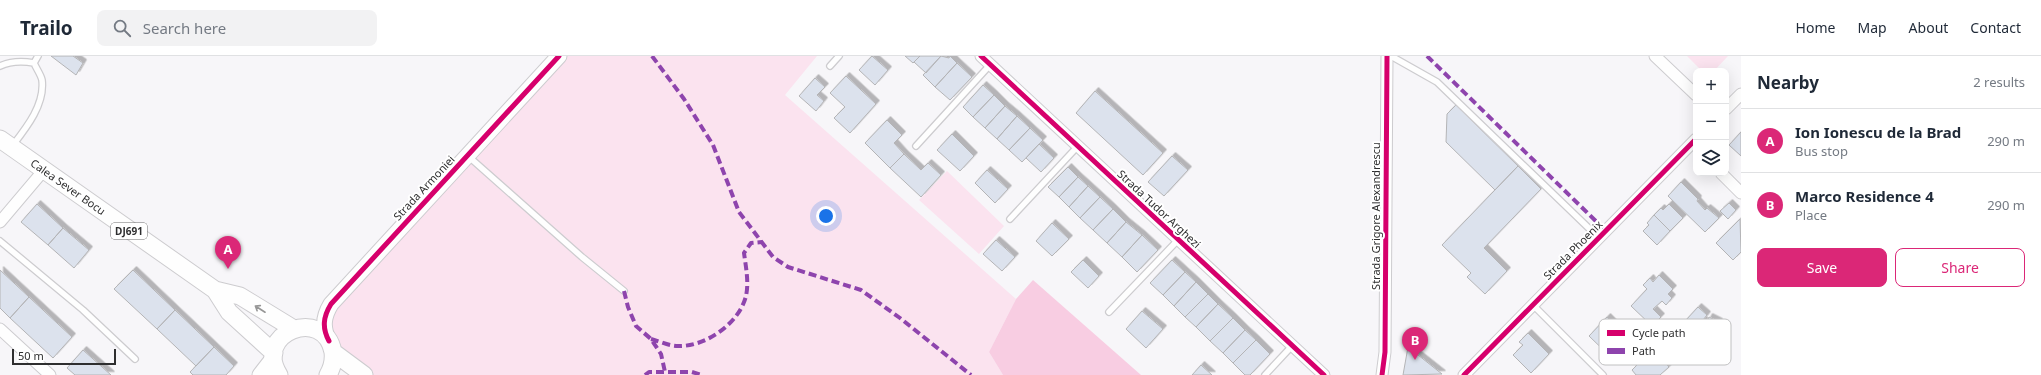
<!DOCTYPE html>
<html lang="en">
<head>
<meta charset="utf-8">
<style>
	body { margin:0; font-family:"Noto Sans",sans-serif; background:#f2f2f3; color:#1f2937 }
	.controls { position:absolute; right:12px; top:12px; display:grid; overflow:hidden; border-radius:8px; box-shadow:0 4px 16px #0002 }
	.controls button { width:36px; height:36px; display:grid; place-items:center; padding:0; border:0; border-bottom:1px solid #e0e1e3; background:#fff; color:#1f2937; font:20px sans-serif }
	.scale { position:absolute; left:12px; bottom:10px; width:104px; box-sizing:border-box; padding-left:4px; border:2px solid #2e2e2f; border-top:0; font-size:11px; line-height:14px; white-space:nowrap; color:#2e2e2f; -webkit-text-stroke:3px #fff; paint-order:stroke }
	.you { position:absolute; left:826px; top:160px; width:14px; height:14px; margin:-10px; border:3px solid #fff; border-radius:50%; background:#1a73e8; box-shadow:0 0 0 6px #1a73e833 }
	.badge { display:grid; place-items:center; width:26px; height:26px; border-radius:50%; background:#db2777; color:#fff; font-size:13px; font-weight:700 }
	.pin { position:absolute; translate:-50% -33px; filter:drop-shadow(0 1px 2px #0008) }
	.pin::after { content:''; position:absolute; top:21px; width:14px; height:12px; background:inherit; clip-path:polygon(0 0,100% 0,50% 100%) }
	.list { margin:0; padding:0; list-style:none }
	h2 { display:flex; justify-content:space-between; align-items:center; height:52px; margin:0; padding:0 16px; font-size:17px }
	h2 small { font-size:13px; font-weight:400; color:#747a83 }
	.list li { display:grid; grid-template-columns:26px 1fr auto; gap:12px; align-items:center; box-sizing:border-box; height:64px; padding:0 16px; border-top:1px solid #e0e1e3 }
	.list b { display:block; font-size:15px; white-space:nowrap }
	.list p { margin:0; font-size:13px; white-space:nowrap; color:#747a83 }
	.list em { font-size:13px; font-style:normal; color:#747a83 }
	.actions { display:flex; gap:8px; padding:12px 16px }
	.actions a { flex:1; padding:9px 0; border:1px solid #db2777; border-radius:8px; text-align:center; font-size:14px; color:#db2777 }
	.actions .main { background:#db2777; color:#fff }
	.icon { flex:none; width:22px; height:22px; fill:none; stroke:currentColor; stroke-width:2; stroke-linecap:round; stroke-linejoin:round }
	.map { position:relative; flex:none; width:1741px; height:319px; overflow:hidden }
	header { display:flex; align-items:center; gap:24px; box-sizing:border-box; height:56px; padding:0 20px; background:#fff; border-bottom:1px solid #e0e1e3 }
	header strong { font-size:19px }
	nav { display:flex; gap:22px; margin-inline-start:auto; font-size:14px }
	.search { width:280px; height:36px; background:#f2f2f3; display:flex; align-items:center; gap:10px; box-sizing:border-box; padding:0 14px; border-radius:8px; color:#747a83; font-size:15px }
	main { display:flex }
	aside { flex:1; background:#fff }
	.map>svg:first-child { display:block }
	.green { fill:#fbe3ef }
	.forest { fill:#f8cde2 }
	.building { fill:#dce2ed; stroke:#b4b4b6; filter:url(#shadow) }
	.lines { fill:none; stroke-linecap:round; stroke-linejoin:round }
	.lane-casing { stroke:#cdcccf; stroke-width:8 }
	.street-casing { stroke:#cdcccf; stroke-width:13 }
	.secondary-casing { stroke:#cdcccf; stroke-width:17 }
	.primary-casing { stroke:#cdcccf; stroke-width:19 }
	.lane { stroke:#fefefe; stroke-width:5.5 }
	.street { stroke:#fefefe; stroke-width:11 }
	.secondary { stroke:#fefefe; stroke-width:15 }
	.primary { stroke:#fefefe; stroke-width:17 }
	.quiet { stroke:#8e44ad; stroke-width:4; stroke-dasharray:8 4; stroke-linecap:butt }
	.cycleway-casing { stroke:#fff; stroke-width:8 }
	.cycleway { stroke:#d6006c; stroke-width:5 }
	.oneway { stroke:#969696 }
	.labels { text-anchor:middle; stroke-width:4; stroke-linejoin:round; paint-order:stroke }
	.shield { fill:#fff; stroke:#6d6d6d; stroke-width:1 }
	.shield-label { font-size:10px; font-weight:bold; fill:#2e2e2f }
	.street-label { font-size:11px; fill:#2e2e2f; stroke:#fff }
	.key { fill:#fff; stroke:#c0c0c1; stroke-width:1 }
	.key-label { font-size:11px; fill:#2e2e2f }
</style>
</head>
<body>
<header>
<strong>Trailo</strong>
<div class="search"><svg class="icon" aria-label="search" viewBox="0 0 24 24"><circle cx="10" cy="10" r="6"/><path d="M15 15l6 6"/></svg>Search here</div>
<nav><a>Home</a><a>Map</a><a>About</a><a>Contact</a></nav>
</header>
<main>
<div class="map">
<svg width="1741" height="319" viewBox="0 0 1741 319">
	<defs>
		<filter id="shadow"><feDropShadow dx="3.5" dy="-3.5" stdDeviation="0" flood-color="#0004"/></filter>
	</defs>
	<rect width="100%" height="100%" fill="#f7f6f9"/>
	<path class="green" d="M560,0H817L785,39L1016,243L989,296L1003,319H351L325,260Z
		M1687,0H1728L1714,15H1702Z
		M947,115L1004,170L979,198L919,144Z"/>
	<path class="forest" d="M1033,224L1141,319H1003L989,296L1016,243Z"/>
	<path class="building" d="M51,0H73L83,7L76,19Z
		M872,0L888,14L875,29L859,14Z
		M905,0H920L913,7Z
		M920,0H941L926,17L914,6Z
		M941,0L949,2L950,0L957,7L935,31L923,19Z
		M957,7L972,21L950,44L935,31Z
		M846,20L876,48L850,77L834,62L845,51L830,37Z
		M815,22L825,31L817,39L824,45L816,55L799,40Z
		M983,29L994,39L973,61L963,51Z
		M1095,35L1163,97L1143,119L1076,57Z
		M994,39L1005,50L985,72L973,61Z
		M1456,49L1518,110L1495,134L1446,86L1447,58Z
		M1005,50L1017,60L997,83L985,72Z
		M1017,60L1030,72L1009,94L997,83Z
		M887,64L902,79L894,87L904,98L890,112L865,87Z
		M1030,72L1043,84L1022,106L1009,94Z
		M1741,76V100L1729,89Z
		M952,78L974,100L960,115L937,94Z
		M1039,88L1054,102L1041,116L1026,102Z
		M904,98L921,114L928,107L941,119L921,141L890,112Z
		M1172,100L1188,114L1164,140L1148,126Z
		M1518,110L1541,133L1484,192L1507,215L1485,238L1467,221L1471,217L1442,189Z
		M1068,111L1078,121L1059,141L1048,131Z
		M987,114L1008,133L995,147L975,127Z
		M1078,121L1088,130L1069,151L1059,141Z
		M1681,126L1698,143L1697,145L1705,154L1707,152L1719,162L1705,176L1668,140Z
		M1088,130L1100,141L1080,162L1069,151Z
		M1100,141L1113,153L1093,174L1080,162Z
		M1729,147L1736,154L1728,163L1720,155Z
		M37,148L63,172L48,189L21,166Z
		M1669,148L1683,162L1670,175L1654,159L1661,152L1663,154Z
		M1113,153L1126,166L1107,187L1093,174Z
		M1654,159L1670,175L1657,189L1643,175L1649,169L1647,167Z
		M1740,163L1741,196L1733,204L1716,187Z
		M1126,166L1142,179L1122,201L1107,187Z
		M1052,167L1069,183L1052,200L1036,185Z
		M63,172L89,194L74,212L48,189Z
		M1142,179L1158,194L1137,216L1122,201Z
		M996,184L1015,201L1002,215L983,198Z
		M1083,204L1099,220L1088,232L1071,216Z
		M1172,204L1185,216L1163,239L1150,227Z
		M0,214L29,241L10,262L0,252Z
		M133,214L175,254L157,273L114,233Z
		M1185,216L1196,226L1174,250L1163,239Z
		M1659,219L1673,233L1668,238L1672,242L1666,249L1662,245L1653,253L1661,261L1652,270L1631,250L1647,233L1643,229L1650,222L1653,226Z
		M1196,226L1208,238L1185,261L1174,250Z
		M1208,238L1218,248L1196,271L1185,261Z
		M29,241L72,281L53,302L10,262Z
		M1218,248L1233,262L1210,285L1196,271Z
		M1698,251L1707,259L1703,264L1706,267L1709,261L1719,266L1706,293L1696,288L1703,272L1698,269L1682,287L1673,278Z
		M175,254L214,291L196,310L157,273Z
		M1142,255L1163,273L1146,292L1126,273Z
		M1607,261L1628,282L1620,290L1627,296L1617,307L1589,280Z
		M1233,262L1245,274L1223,297L1210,285Z
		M1245,274L1256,284L1233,307L1223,297Z
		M1528,277L1549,298L1531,317L1513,299L1523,289L1519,286Z
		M1256,284L1270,298L1250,319H1245L1233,307Z
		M214,291L234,310L226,319H193L190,316Z
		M1408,291L1442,318L1403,319Z
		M83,294L111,319H75L67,312Z
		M1647,299L1655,308L1661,303L1669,311L1660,319H1636L1632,314Z
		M1201,309L1212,319H1192Z"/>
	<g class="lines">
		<g class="lane-casing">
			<path id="lane" d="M1391,0L1437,26L1599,182
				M34,7L38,0
				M0,10C11,5 22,5 34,7
				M830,10L839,0
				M13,89C27,71 45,48 42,24C41,19 36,12 34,7
				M916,90L990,9
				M468,100L582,201L624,235
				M1010,163L1078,90
				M0,185L83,254L135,303
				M1533,249L1603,319
				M1109,256L1178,184
				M1265,319L1292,290"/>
		</g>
		<g class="street-casing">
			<path id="street" d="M981,0L1324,319
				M1655,0L1696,39
				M1726,53L1741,38
				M1721,117L1741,137
				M0,166L44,114
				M0,273L50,319
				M1382,319L1385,296L1387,0
				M1464,319L1696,83"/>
		</g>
		<g class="secondary-casing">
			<path id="secondary" d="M329,285C322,272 323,261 331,248L559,0
				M260,319L274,301"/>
		</g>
		<g class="primary-casing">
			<path id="primary" d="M0,83L215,234L240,240L294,273
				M215,234L229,256L274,297
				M333,296L364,319
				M279,319C252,277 324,249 333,296C334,304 332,312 328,319"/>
		</g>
		<use href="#lane" class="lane"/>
		<use href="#street" class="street"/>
		<use href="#secondary" class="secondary"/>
		<use href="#primary" class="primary"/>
		<path class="quiet" d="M652,0L684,43L713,89L739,156L773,201L788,211L861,234L900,262L971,319
			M1427,0L1606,175
			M624,235L628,251L636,270L651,283L661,298L665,316
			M651,283C659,285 669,290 678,290C705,291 739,268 746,240C749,226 746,212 744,197L751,187L762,186
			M645,319L649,316H692L702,319"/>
		<g class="cycleway-casing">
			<path id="cycleway" d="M981,0L1324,319
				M329,285C322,272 323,261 331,248L559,0
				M1382,319L1385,296L1387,0
				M1464,319L1696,83"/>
		</g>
		<use href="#cycleway" class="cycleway"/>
	</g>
	<defs><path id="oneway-shaft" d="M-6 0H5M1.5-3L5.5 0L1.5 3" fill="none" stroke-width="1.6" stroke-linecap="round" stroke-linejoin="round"/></defs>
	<use class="oneway" href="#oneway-shaft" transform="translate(260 253) rotate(-147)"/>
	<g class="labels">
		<rect class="shield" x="111" y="167" width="36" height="16" rx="3"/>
		<g class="shield-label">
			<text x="129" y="179">DJ691</text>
		</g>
		<g class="street-label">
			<text transform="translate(68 131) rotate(35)" y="4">Calea Sever Bocu</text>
			<text transform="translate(424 132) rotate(-47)" y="4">Strada Armoniei</text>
			<text transform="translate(1159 153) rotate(43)" y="4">Strada Tudor Arghezi</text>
			<text transform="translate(1376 160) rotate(-90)" y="4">Strada Grigore Alexandrescu</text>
			<text transform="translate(1573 194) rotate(-45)" y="4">Strada Phoenix</text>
		</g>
	</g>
	<rect x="1599" y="263" width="132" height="46" rx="6" class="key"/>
	<rect x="1607" y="274" width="18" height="6" fill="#d6006c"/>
	<rect x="1607" y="292" width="18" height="6" fill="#8e44ad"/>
	<g class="key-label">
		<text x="1632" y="281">Cycle path</text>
		<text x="1632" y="299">Path</text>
	</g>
</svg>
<div class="controls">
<button>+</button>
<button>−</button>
<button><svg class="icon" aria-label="layers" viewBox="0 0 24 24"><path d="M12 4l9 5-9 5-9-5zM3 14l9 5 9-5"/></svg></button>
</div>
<div class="scale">50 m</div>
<div class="you"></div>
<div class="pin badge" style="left:228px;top:213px">A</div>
<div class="pin badge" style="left:1415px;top:304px">B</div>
</div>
<aside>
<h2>Nearby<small>2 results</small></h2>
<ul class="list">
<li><span class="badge">A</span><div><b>Ion Ionescu de la Brad</b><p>Bus stop</p></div><em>290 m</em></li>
<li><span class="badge">B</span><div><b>Marco Residence 4</b><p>Place</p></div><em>290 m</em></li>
</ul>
<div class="actions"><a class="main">Save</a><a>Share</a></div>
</aside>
</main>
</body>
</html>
